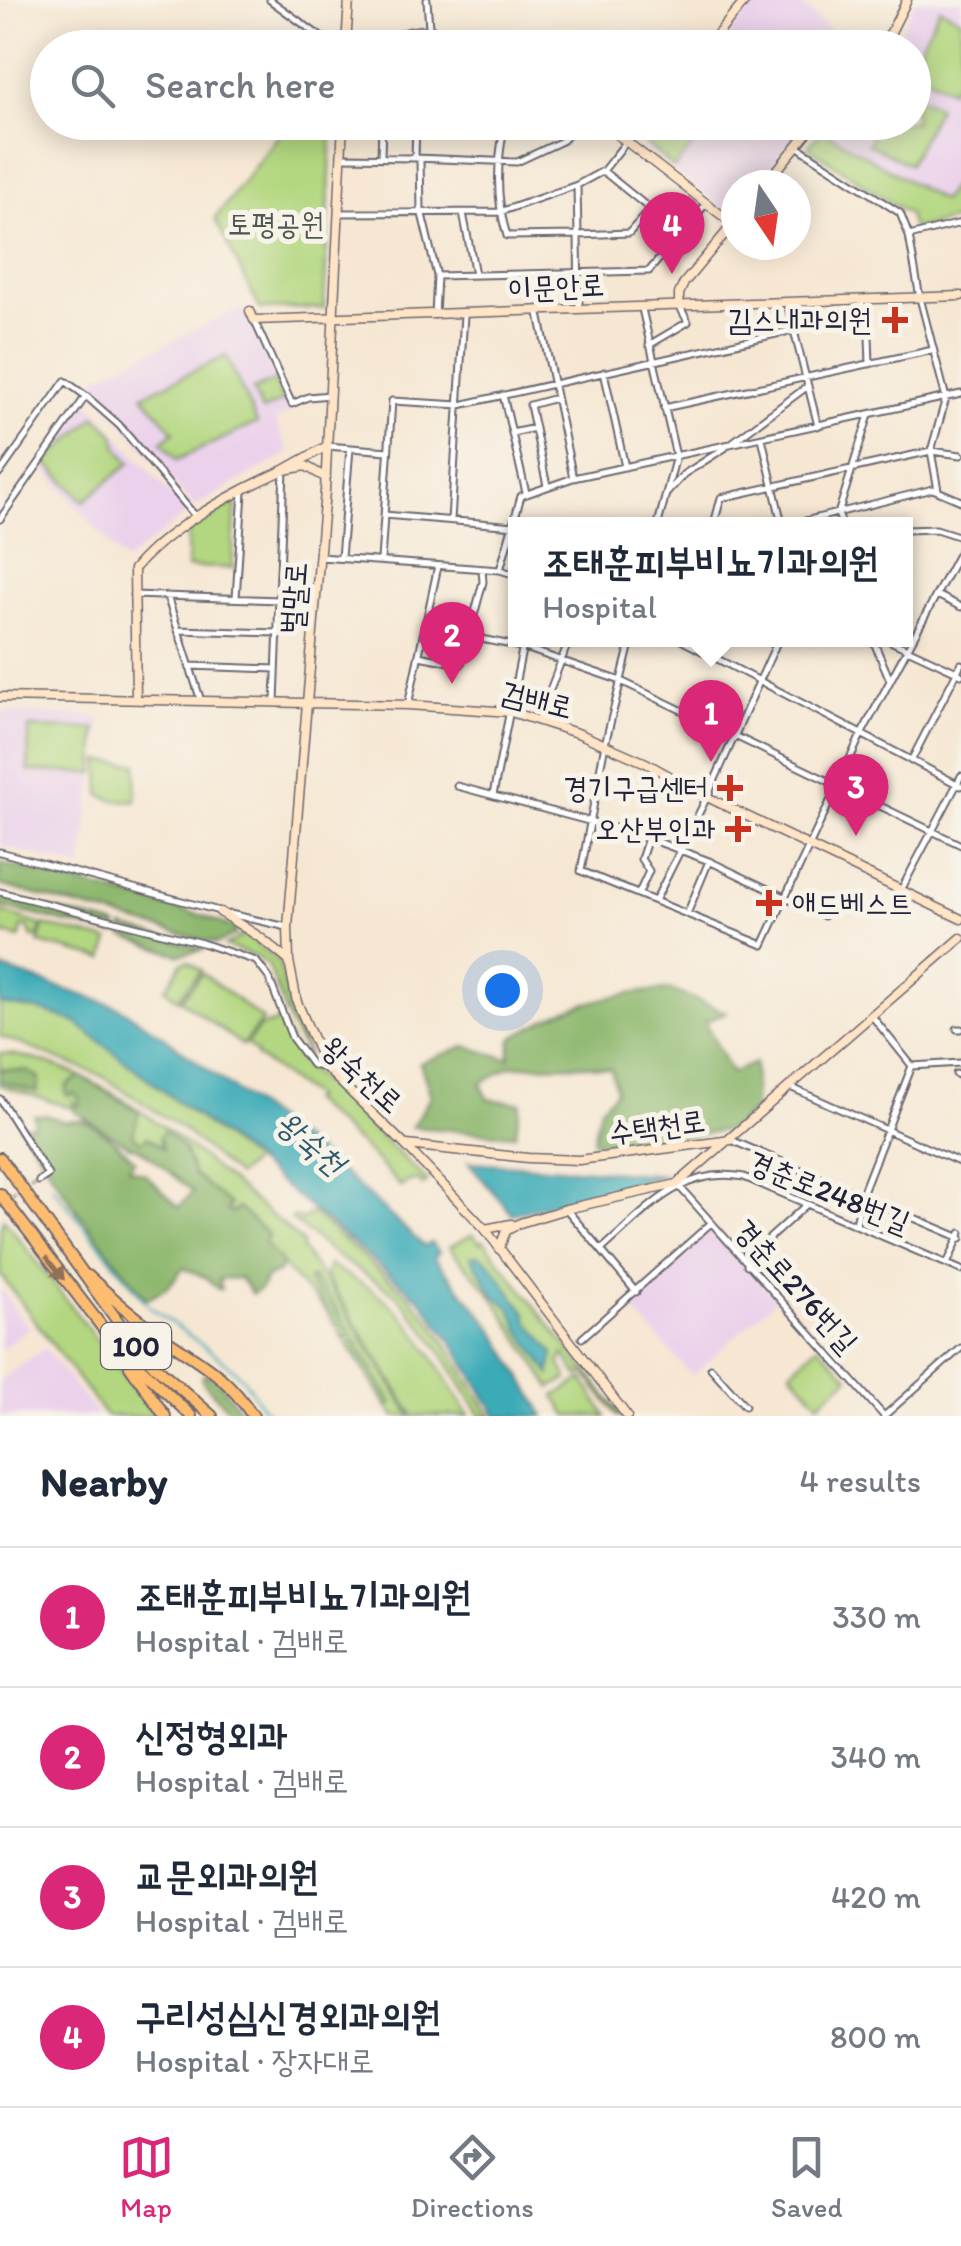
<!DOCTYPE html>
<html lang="en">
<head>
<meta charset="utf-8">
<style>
	body { margin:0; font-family:Itim,"Poor Story",sans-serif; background:#f6f6f7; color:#1f2937 }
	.compass { position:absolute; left:721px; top:170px; width:90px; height:90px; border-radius:50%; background:#fff; box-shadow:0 5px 25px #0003; rotate:167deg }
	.you { position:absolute; left:502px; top:990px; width:35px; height:35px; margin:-25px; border:8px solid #fff; border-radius:50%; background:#1a73e8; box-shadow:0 0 0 15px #1a73e833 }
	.badge { display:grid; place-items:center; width:65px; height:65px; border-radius:50%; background:#db2777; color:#fff; font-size:32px; font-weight:700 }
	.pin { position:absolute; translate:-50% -82px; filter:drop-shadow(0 2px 5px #0008) }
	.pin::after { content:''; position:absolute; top:52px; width:35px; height:30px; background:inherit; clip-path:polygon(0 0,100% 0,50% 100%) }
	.popup { position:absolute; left:508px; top:517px; width:405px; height:130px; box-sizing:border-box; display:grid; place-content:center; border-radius:0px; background:#fff; filter:drop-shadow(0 2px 8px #0005); font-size:32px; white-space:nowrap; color:#747a83 }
	.popup b { font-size:38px; color:#1f2937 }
	.popup::after { content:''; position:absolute; left:50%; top:100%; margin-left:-20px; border:20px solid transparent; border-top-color:#fff }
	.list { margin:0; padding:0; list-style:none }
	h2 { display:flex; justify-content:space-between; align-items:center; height:130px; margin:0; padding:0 40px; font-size:42px }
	h2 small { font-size:32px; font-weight:400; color:#747a83 }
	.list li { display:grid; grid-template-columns:65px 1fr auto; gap:30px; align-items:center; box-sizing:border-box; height:140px; padding:0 40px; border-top:2px solid #e0e1e3 }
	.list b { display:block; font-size:38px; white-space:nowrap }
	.list p { margin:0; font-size:32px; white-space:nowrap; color:#747a83 }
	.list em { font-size:32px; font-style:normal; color:#747a83 }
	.icon { flex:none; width:55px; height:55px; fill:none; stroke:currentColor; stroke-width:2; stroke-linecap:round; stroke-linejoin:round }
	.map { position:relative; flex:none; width:961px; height:1416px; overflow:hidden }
	.search { position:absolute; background:#fff; box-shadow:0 5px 25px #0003; left:30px; right:30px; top:30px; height:110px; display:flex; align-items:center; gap:25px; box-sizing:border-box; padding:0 35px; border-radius:55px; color:#747a83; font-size:38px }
	.sheet { height:690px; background:#fff }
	nav { display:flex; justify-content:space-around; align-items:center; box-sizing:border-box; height:140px; border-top:2px solid #e0e1e3; background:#fff; font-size:28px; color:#747a83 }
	nav a { display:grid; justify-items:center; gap:5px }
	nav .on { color:#db2777 }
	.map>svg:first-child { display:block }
	.built { fill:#ebd1eb }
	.green { fill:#b3d780; stroke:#6a7c5e; stroke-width:2.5 }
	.forest { fill:#8eb86e; stroke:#586d54; stroke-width:2.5 }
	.water { fill:#3babb7; stroke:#2e6679; stroke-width:2.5 }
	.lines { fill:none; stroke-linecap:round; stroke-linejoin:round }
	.stream { stroke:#3babb7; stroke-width:2.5 }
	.street-tunnel { stroke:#ccc0b5; stroke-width:5; stroke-dasharray:5 2.5; stroke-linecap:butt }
	.street-casing { stroke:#6c6770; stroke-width:9 }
	.secondary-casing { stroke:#6c6770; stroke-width:11 }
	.highway-casing { stroke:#6c6770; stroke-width:14 }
	.street { stroke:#fff; stroke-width:5 }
	.secondary { stroke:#ffe4c6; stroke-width:8 }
	.highway { stroke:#febc70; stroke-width:10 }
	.oneway { fill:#906f56 }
	.poi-dot { fill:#c8321e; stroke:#f7f3e8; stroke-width:4 }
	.labels { text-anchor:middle; stroke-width:10; stroke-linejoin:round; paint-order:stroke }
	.shield { fill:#f7f3e8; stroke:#62616f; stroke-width:2.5 }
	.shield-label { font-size:28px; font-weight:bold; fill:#22223b }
	.park-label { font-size:30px; fill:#4e5850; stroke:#f7f3e8 }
	.street-label { font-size:30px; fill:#22223b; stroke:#f7f3e8 }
	.poi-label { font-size:30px; fill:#22223b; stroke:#f7f3e8; text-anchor:end }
	.water-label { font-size:32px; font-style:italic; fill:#2c596d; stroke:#f7f3e8 }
</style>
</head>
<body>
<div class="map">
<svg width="961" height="1416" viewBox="0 0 961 1416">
	<rect width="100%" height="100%" fill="#f7f3e8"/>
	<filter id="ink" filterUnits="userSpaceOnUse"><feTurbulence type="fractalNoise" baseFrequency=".01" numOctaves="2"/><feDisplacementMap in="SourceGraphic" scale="20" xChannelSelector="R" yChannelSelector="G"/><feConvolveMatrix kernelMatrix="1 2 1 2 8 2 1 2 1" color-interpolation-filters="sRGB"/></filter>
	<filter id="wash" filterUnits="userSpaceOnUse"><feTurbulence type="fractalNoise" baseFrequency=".0048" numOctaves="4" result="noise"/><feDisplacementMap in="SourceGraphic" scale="40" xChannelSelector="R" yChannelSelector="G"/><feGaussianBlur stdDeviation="2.25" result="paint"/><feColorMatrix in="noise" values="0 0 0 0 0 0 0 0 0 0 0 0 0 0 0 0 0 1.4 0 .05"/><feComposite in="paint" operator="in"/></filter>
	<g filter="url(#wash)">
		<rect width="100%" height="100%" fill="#f6e7d3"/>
		<path class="built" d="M758,0H794L851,47L718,48Z
			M915,0H961V172L942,201L822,130L828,123L914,122V48L893,47Z
			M654,123H806L755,185H736V208L730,214L638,142Z
			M244,307L289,413L275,420L289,453L194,507L96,391V377Z
			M86,399L187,513L125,562L42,466Z
			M4,712L101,717L82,868L0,845V715Z
			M714,1227L777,1298L692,1376L629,1305Z
			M0,1288L29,1328L0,1350Z
			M45,1348L98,1416H0V1380Z"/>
		<path class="green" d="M940,8L961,19V72L951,90L914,70V58Z
			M914,95L938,107L909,164L868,144L879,123L914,122Z
			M288,123L332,127L324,308L260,309L215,219Z
			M660,123V122L712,123L674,168L644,142Z
			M822,130L942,201L961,173V218L915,229L911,226L908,214L808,147Z
			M226,356L257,423L177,460L162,442L174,432L143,395Z
			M274,381L283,401L262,411L253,390Z
			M96,416L115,435L118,448L130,463L84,501L46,462Z
			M236,501L232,568L187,567L188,532Z
			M29,728L96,729L95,773L28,771Z
			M100,761L137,764L136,801L113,800L101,795Z
			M0,911L41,925L39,937H32L27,926L22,927L20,938L0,933Z
			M44,925L109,941L104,959L39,943Z
			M242,932L279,962L288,1003L308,1056L290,1025L269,966L257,957L225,946L241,937Z
			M188,961L201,970L178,999L165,989L182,963Z
			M202,973L263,1020L242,1045L181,1000Z
			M0,1004L43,1011L75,1022L253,1161L237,1176L181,1128L102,1076L0,1036Z
			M279,1021L301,1062L428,1181L423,1185L418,1180L408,1181L401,1187L367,1151L310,1101L313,1097L256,1056V1052L246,1044L260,1027Z
			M0,1053C108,1063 204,1162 285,1227L303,1244L301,1248L338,1299L411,1416H394L328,1313L230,1212L87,1113L0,1085Z
			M312,1213L409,1296L434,1325L491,1416H481L433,1339L397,1295L338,1257L291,1219L293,1216L302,1220Z
			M4,1219L139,1395L155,1416H106L0,1274V1231Z
			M473,1234L480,1243L483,1240L622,1416H618L585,1373L578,1376L564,1354L560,1363L568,1378L551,1388L491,1294L449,1247Z
			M329,1265C347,1277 368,1285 384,1299C421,1328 444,1377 469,1416H414L325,1275Z
			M818,1345L849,1377L819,1403L791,1371Z
			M583,1379L606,1416H567L555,1396Z"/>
		<path class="forest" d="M0,863L204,916L235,929L236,934L217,944L0,885Z
			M0,895L117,926L115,935L0,906Z
			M123,927L205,949L179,955L122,936Z
			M671,990L726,1012L705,1022L731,1073L755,1063L754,1110L734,1127L725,1130L623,1146L593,1141L600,1108L616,1091L611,1069L585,1065L511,1066L481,1083L487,1099L521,1103L515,1135L412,1127L431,1096L420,1063L465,1046L509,1059L512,1039C560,1006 613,992 671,990Z
			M0,1069L28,1071L39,1078L37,1092L0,1081Z
			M80,1076L139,1112L133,1135L141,1142L147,1137L163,1148L159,1137L164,1131L183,1148L194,1175L230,1205L227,1210L232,1213L238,1208L269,1235L264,1243L282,1263L279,1272L267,1277L260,1289L252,1294L240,1278L219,1279L221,1289H218L207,1278L183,1268L168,1287L146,1299L80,1215L20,1126L34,1125V1115H46L65,1122C89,1112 117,1144 135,1160L129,1168L145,1174L179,1207L193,1192L143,1150L128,1145L75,1112L73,1102L79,1106V1099L74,1093L69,1096L66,1094V1086Z
			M312,1277L332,1302L393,1404L387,1406L307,1280Z
			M206,1374L220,1384L245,1416H235L203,1382L202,1377Z"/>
		<path class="water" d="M0,968L118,1007L159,1033L334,1165L425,1247L431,1243L439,1252L434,1257L492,1327L545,1416H497L454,1345L422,1301L243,1152L75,1022L43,1011L0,1004Z
			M468,1162L665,1175L512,1214Z
			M479,1255L489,1262L526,1313L528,1321L554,1353L550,1374L520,1330L510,1308L493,1294L471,1256Z"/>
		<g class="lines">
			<path class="stream" d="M52,1186L150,1307L224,1361L243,1378L262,1407L272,1416"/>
		</g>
	</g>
	<g filter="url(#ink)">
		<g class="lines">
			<path class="street-tunnel" d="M0,1207L39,1181"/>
			<g class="street-casing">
				<path id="street" d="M270,0L321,37L346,44
					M427,0L429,27
					M420,48L421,31
					M416,122L415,158L517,162L562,141L581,122
					M505,122C497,163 495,196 507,236L578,235L579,308
					M798,147L900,213L909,236
					M342,157L415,158
					M381,158L382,122
					M420,160L421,210L437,276L435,315
					M577,185L578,235L629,233L650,209L603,171
					M650,209L682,233
					M338,213L500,212L577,185L603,171L626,142
					M463,213L475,274
					M437,276L649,271L705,205
					M861,300L869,336L870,364
					M787,303L818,426
					M642,309L676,456L658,524
					M254,320L292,404L308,397L330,395
					M649,345L688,322L680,307
					M604,372L625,467
					M503,395L526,493
					M664,408L933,350
					M512,433L535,428
					M762,438L782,524
					M734,441L808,386
					M327,446L388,451
					M0,473L65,381L86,396
					M573,478L961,394
					M547,486L530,405L556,398
					M938,490L931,451L946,398L920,298L909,236L961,223
					M667,493L684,474L725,448
					M384,515L515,526
					M0,519L86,396L119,425L196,517
					M451,520L464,315
					M714,524L721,498L931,451L961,455
					M793,524L933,489L961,501
					M842,524L838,514L869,415
					M906,530L936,529L961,537
					M320,557L500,570L516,575
					M341,558L350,448
					M381,560L392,401L460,405L794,330
					M500,570L521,496L573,478L538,309
					M133,595L280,600
					M937,595L961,607
					M167,596L201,701
					M236,598L243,492
					M425,628L522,647L621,681L961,845
					M178,630L278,633
					M631,640L605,744L581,871L763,945L861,735L961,549
					M681,640L957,784L961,776
					M873,640L890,680
					M888,640L957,672L911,761
					M419,656L461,664L483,582L482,569
					M961,664L957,672L961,675
					M189,666L276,669
					M275,702L284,470
					M408,705L438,566
					M539,719L569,640
					M457,786L637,834L709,861L824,916
					M493,795L524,640
					M0,852L219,911
					M0,892L202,943L256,961L269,978L292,1038L312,1065L326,1068
					M900,892L957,784L961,786
					M639,893L649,871L641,859L648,838
					M655,901L707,797L778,640
					M230,914L287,927
					M687,914L709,861
					M957,1029H961
					M912,1066L961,1063
					M332,1073L337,1051
					M956,1074L961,1076
					M790,1087L961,1163
					M0,1099L48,1175L39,1181
					M731,1140L961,1238
					M677,1184L884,1416L961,1348
					M566,1209L601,1250
					M856,1224L862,1194L912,1066L872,1016
					M947,1264L961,1233
					M747,1265L749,1257L806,1205
					M636,1292L601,1250C644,1213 681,1165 744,1177L961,1270
					M582,1338L710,1224
					M711,1368L745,1406"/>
			</g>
			<g class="secondary-casing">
				<path id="secondary" d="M346,44C408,43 415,11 478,48
					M346,45L349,0
					M706,48L746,0
					M877,48L891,32L907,0
					M343,122L325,491L288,927L289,961L297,1002L326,1068L405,1145L485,1229L627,1416
					M601,122L733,224
					M626,142L643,122
					M765,185L816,122
					M679,306V294L684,283L733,224
					M250,311L254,320L961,296
					M326,478L306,466L284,470L327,446
					M0,697L408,705L511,712L580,734L646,763L707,797L961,919
					M136,699L134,569C169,527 235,492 284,470
					M220,912L261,938L289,961
					M407,1145L528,1158L579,1160L731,1140
					M485,1229L511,1224
					M499,1249L506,1231L520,1223L566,1209L677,1184L961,938"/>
			</g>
			<g class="highway-casing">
				<path id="highway" d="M0,1158L132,1341L155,1366L212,1416
					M0,1194L112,1340L191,1416
					M88,1276C111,1297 134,1317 160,1335C201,1364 224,1372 253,1416
					M130,1366L165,1416"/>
			</g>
			<use href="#street" class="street"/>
			<use href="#secondary" class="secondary"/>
			<use href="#highway" class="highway"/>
		</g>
		<defs><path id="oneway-solid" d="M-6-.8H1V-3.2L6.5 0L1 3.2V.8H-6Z" transform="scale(2.5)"/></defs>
		<use class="oneway" href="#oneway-solid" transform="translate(55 1268) rotate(52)"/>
	</g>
	<g class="poi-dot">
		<path d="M890 305h10v10h10v10h-10v10h-10v-10h-10v-10h10z"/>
		<path d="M725 773h10v10h10v10h-10v10h-10v-10h-10v-10h10z"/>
		<path d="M733 814h10v10h10v10h-10v10h-10v-10h-10v-10h10z"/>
		<path d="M764 888h10v10h10v10h-10v10h-10v-10h-10v-10h10z"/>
	</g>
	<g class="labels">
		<rect class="shield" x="101" y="1323" width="70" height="46" rx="8"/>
		<g class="shield-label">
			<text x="136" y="1356">100</text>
		</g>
		<g class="park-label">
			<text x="276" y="234">토평공원</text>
		</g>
		<g class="street-label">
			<text transform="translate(556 287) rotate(-3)" y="10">이문안로</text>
			<text transform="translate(294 598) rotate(-86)" y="10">벌말로</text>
			<text transform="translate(537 700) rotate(14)" y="10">검배로</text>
			<text transform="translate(362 1075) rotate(42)" y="10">왕숙천로</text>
			<text transform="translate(657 1127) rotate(-8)" y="10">수택천로</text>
			<text transform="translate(829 1192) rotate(22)" y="10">경춘로248번길</text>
			<text transform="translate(796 1286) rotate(48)" y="10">경춘로276번길</text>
		</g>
		<g class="poi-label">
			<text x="872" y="330">김스내과의원</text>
			<text x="708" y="798">경기구급센터</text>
			<text x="716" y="839">오산부인과</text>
			<text x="792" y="913" text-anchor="start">애드베스트</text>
		</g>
		<g class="water-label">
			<text transform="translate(311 1143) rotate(40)" y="11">왕숙천</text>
		</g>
	</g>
</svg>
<svg class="compass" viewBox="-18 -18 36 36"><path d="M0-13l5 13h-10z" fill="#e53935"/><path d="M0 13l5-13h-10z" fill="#747a83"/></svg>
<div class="you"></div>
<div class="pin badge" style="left:711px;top:762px">1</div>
<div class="popup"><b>조태훈피부비뇨기과의원</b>Hospital</div>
<div class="pin badge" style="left:452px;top:684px">2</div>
<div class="pin badge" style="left:856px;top:836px">3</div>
<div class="pin badge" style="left:672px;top:274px">4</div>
<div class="search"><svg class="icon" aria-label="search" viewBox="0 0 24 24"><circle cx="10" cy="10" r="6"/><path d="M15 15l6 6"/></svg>Search here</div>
</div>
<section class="sheet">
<h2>Nearby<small>4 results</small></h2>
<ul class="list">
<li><span class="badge">1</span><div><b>조태훈피부비뇨기과의원</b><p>Hospital · 검배로</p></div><em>330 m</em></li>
<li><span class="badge">2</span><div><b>신정형외과</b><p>Hospital · 검배로</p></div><em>340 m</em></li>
<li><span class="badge">3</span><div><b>교문외과의원</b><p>Hospital · 검배로</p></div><em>420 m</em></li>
<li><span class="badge">4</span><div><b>구리성심신경외과의원</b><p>Hospital · 장자대로</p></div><em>800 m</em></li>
</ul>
</section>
<nav>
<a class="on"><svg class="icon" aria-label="map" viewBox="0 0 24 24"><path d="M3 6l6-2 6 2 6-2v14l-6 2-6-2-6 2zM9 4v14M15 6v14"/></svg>Map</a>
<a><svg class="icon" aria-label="directions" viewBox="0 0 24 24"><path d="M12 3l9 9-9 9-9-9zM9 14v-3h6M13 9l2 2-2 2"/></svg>Directions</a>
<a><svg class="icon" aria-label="saved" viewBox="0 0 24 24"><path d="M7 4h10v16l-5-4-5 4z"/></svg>Saved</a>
</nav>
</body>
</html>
